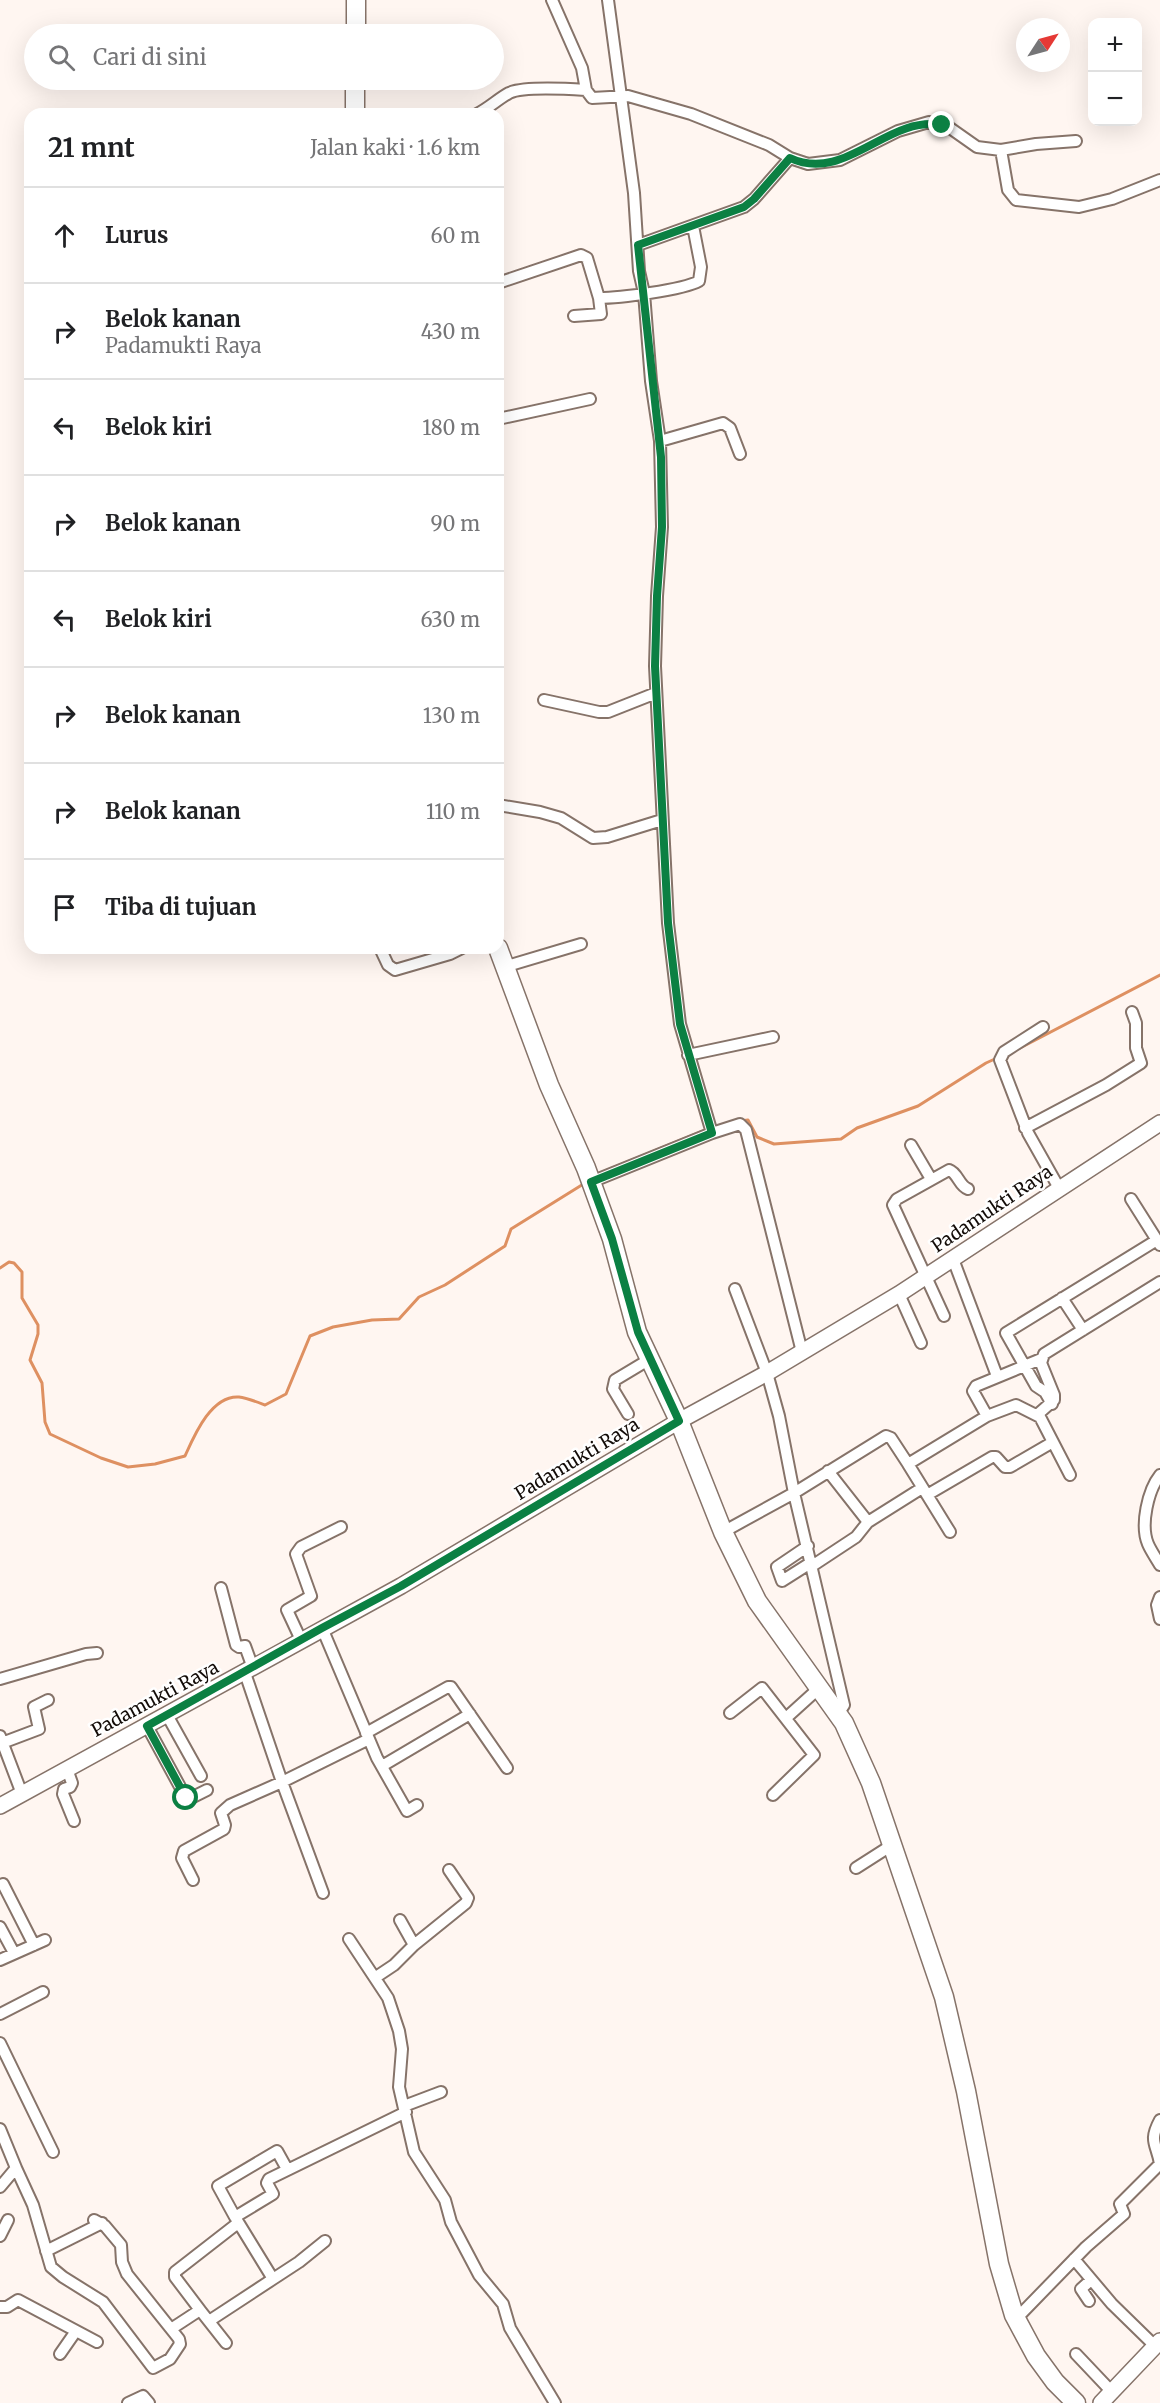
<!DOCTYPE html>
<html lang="id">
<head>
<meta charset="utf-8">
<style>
	body { margin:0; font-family:Merriweather,serif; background:#f6f6f6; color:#202124 }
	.controls { position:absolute; right:18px; top:18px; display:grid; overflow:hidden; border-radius:12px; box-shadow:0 6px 24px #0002 }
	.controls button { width:54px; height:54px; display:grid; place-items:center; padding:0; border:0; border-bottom:2px solid #e0e0e0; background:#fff; color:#202124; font:30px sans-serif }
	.compass { position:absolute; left:1016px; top:18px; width:54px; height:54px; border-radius:50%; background:#fff; box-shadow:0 6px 24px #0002; rotate:54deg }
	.stop { position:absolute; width:18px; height:18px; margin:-14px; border:4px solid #0b8043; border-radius:50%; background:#fff }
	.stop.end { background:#0b8043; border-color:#fff; box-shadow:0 2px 6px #0008 }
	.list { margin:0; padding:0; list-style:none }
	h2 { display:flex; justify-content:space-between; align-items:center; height:78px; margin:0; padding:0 24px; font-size:26px }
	h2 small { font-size:20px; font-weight:400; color:#757577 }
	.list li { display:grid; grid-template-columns:39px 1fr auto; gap:18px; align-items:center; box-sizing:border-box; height:96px; padding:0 24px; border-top:2px solid #e0e0e0 }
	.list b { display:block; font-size:22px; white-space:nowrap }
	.list p { margin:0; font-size:20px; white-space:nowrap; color:#757577 }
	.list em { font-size:20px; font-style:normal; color:#757577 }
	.icon { flex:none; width:33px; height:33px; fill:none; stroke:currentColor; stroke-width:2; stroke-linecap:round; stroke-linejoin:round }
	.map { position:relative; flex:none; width:1160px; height:2403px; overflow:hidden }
	.search { position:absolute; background:#fff; box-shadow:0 6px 24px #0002; left:24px; top:24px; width:480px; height:66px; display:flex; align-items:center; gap:15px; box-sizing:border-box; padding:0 21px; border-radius:33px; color:#757577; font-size:22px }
	.panel { position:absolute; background:#fff; box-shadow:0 6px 24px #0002; left:24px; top:108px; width:480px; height:846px; border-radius:18px }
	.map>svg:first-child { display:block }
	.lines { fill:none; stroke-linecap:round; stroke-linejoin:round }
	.stream { stroke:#de9061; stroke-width:3 }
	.street-casing { stroke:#867369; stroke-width:14 }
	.secondary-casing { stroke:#867369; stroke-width:18 }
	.primary-casing { stroke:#867369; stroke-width:21 }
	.street { stroke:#fff; stroke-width:10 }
	.secondary { stroke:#fff; stroke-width:15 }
	.primary { stroke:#fff; stroke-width:18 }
	.route { stroke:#0b8043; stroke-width:8 }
	.labels { text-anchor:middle; stroke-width:5; stroke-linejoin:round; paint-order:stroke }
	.street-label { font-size:18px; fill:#120b07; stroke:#fff }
</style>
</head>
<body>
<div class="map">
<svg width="1160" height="2403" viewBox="0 0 1160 2403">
	<rect width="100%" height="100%" fill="#fff6f1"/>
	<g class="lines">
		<path class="stream" d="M1020,1048L1160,975
			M740,1121L748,1120L757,1137L774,1144L841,1139L857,1128L918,1106L986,1063L997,1058
			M598,1174L708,1129
			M0,1268L9,1262L14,1263L22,1272V1298L38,1325V1334L30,1360L42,1383L45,1422L50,1434L101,1458L128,1467L155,1464L185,1456C194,1436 211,1395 239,1397C247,1398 257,1402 265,1405L286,1394L310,1336L333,1327L372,1320L399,1319L419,1297L445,1285L505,1246L511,1229L585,1183"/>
		<g class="street-casing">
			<path id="street" d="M552,0L582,68L586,90
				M608,0L634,193L639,271L644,293L651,381L660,441L662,527L657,596L655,666L668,923L680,1024L712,1133L740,1124L746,1130L802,1352
				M477,114C489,108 498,99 509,93C523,86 570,89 586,90L592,98L628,96L691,114L769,145L790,158L808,164L840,160L898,131L929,122L950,128L977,147L1001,150L1008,190L1016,200L1079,207L1112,199L1160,180
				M1001,150L1036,144L1076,141
				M638,245L744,207L754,199L790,158
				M498,283L581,255L587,258L599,298
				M574,316L601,314L599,298C619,298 683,290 699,281L701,267L693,226
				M498,419L590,399
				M660,441L723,423L730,428L740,454
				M544,700L599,712H608L656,693
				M498,805L540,812L561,818L593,838L607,837L662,820
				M380,948L388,965L395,970L450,954L462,948
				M504,967L581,944
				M1043,1027L1004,1052L1000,1060L1028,1133L1059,1188
				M688,1055L773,1037
				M1025,1128L1106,1085L1141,1063L1136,1048V1023L1132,1012
				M911,1145L931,1179
				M591,1182L712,1133
				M1131,1199L1160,1245
				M953,1259L997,1376
				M735,1289L767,1373L779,1416L794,1493L886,1436L891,1438L908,1464L987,1416L973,1391L976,1386L1041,1359
				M899,1294L921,1343
				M1062,1298L1083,1330
				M944,1316L893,1205L897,1199L949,1170C958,1173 959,1186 968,1189
				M1052,1404L1045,1392L1036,1386L1006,1333L1157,1240
				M628,1414L613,1389L615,1380L650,1359
				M1037,1415L1054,1400V1395L1041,1363L1044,1354L1160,1282
				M987,1416L1016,1405L1040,1417L1070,1475
				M908,1464L950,1532
				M828,1471L868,1522L922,1488
				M1160,1475C1148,1490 1140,1525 1148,1544C1151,1551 1156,1558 1160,1565
				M927,1495L992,1457H996L1005,1467H1010L1053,1442
				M723,1532L794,1493L844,1705L838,1714
				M808,1546L777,1567L782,1581L812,1562
				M812,1566L856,1537L868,1522
				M221,1588L236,1645L239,1647L245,1646L253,1668
				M1160,1597L1157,1605L1160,1619
				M322,1628L377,1758L407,1811L417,1805
				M301,1640L287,1610L311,1596L296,1554L301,1547L341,1527
				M245,1673L282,1782L369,1739
				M0,1679L86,1654L97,1653
				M730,1713L762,1688L814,1755L773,1795
				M167,1715L201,1776
				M786,1718L818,1689
				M147,1726L185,1796L191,1798L207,1790
				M366,1733L448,1687H451L507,1768
				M0,1736L22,1794
				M2,1743L39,1729L34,1707L48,1700
				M382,1766L470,1714
				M67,1769L72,1783L70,1787L64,1789L63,1794L74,1821
				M856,1868L892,1845
				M193,1880L182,1858L184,1851L224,1829L225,1825L221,1813L230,1805L282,1782L323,1893
				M3,1884L34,1945
				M0,1927L14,1953
				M349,1939L388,1998L399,2031L402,2049L399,2087L414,2152L445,2200L451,2222L479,2275L503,2304L510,2328L555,2403
				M414,1945L466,1903L468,1898L449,1870
				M0,1960L45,1940
				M376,1977L394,1965L414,1945L400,1920
				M0,2014L43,1992
				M0,2043L53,2152
				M404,2106L441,2092
				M0,2129L16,2168L0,2187
				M16,2168L33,2205L51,2267L63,2277L103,2302L153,2368L170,2359L180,2344L179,2339L171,2329
				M235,2217L218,2186L277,2151L287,2169
				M94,2220L105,2226L121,2245L122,2262L127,2274L171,2329L200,2310L226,2343
				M0,2236L8,2220
				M325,2241L299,2262L273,2279L235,2217L273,2194L267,2183L269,2179L406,2112
				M46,2251L102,2223
				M1074,2259L1112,2304L1155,2346
				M1089,2301L1081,2289L1091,2280
				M0,2307H7L18,2300L97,2342
				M200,2310L175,2277V2272L238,2223
				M1016,2319L1086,2247L1124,2214L1120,2204L1160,2164C1157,2144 1148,2142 1160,2120
				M209,2321L273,2279
				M60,2354L76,2331
				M1076,2354L1112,2392
				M128,2403L143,2396L149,2403"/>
		</g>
		<g class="secondary-casing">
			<path id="secondary" d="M0,1806L401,1586L679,1421L767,1373L899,1294L1160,1123
				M1101,2403L1160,2341"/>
		</g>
		<g class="primary-casing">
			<path id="primary" d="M356,34V0
				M355,114V80
				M498,948L549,1085L586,1168L612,1239L637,1332L679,1421L723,1532L757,1601L844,1723L871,1783L944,1997L966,2091L999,2264L1014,2315L1036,2356L1055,2382L1076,2403"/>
		</g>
		<use href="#street" class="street"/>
		<use href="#secondary" class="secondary"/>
		<use href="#primary" class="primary"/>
	</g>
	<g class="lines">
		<path class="route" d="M186,1798L147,1726L322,1628L401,1586L679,1421L638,1332L612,1239L591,1182L712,1133L680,1024L668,923L655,666L657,596L662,527L661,457L638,245L744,207L754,199L790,158C845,184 887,115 942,125"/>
	</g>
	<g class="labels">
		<g class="street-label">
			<text transform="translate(992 1209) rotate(-34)" y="6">Padamukti Raya</text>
			<text transform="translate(577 1459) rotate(-31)" y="6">Padamukti Raya</text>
			<text transform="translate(155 1699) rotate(-28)" y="6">Padamukti Raya</text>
		</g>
	</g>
</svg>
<div class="controls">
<button>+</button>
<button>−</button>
</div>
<svg class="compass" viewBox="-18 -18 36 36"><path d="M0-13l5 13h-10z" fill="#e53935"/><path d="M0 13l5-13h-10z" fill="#757577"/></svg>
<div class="stop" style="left:186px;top:1798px"></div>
<div class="stop end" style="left:942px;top:125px"></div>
<div class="search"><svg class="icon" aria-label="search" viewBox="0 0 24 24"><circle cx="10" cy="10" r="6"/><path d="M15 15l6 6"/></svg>Cari di sini</div>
<section class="panel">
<h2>21 mnt<small>Jalan kaki · 1.6 km</small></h2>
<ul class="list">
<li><svg class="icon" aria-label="ahead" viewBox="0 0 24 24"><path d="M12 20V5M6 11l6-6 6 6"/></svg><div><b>Lurus</b></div><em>60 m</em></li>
<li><svg class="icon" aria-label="right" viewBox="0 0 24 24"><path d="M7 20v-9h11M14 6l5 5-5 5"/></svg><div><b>Belok kanan</b><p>Padamukti Raya</p></div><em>430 m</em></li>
<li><svg class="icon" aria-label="left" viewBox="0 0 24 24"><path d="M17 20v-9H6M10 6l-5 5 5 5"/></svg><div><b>Belok kiri</b></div><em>180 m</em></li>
<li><svg class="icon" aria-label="right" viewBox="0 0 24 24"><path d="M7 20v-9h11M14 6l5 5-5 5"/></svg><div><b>Belok kanan</b></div><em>90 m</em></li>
<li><svg class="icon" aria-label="left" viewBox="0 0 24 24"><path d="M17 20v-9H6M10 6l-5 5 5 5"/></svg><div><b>Belok kiri</b></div><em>630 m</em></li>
<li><svg class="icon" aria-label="right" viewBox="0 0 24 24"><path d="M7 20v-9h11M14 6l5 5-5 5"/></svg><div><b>Belok kanan</b></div><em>130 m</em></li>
<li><svg class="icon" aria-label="right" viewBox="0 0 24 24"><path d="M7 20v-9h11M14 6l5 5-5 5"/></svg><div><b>Belok kanan</b></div><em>110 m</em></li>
<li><svg class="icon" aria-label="arrive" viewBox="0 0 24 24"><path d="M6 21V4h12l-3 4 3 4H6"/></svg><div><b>Tiba di tujuan</b></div></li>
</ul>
</section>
</div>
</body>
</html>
